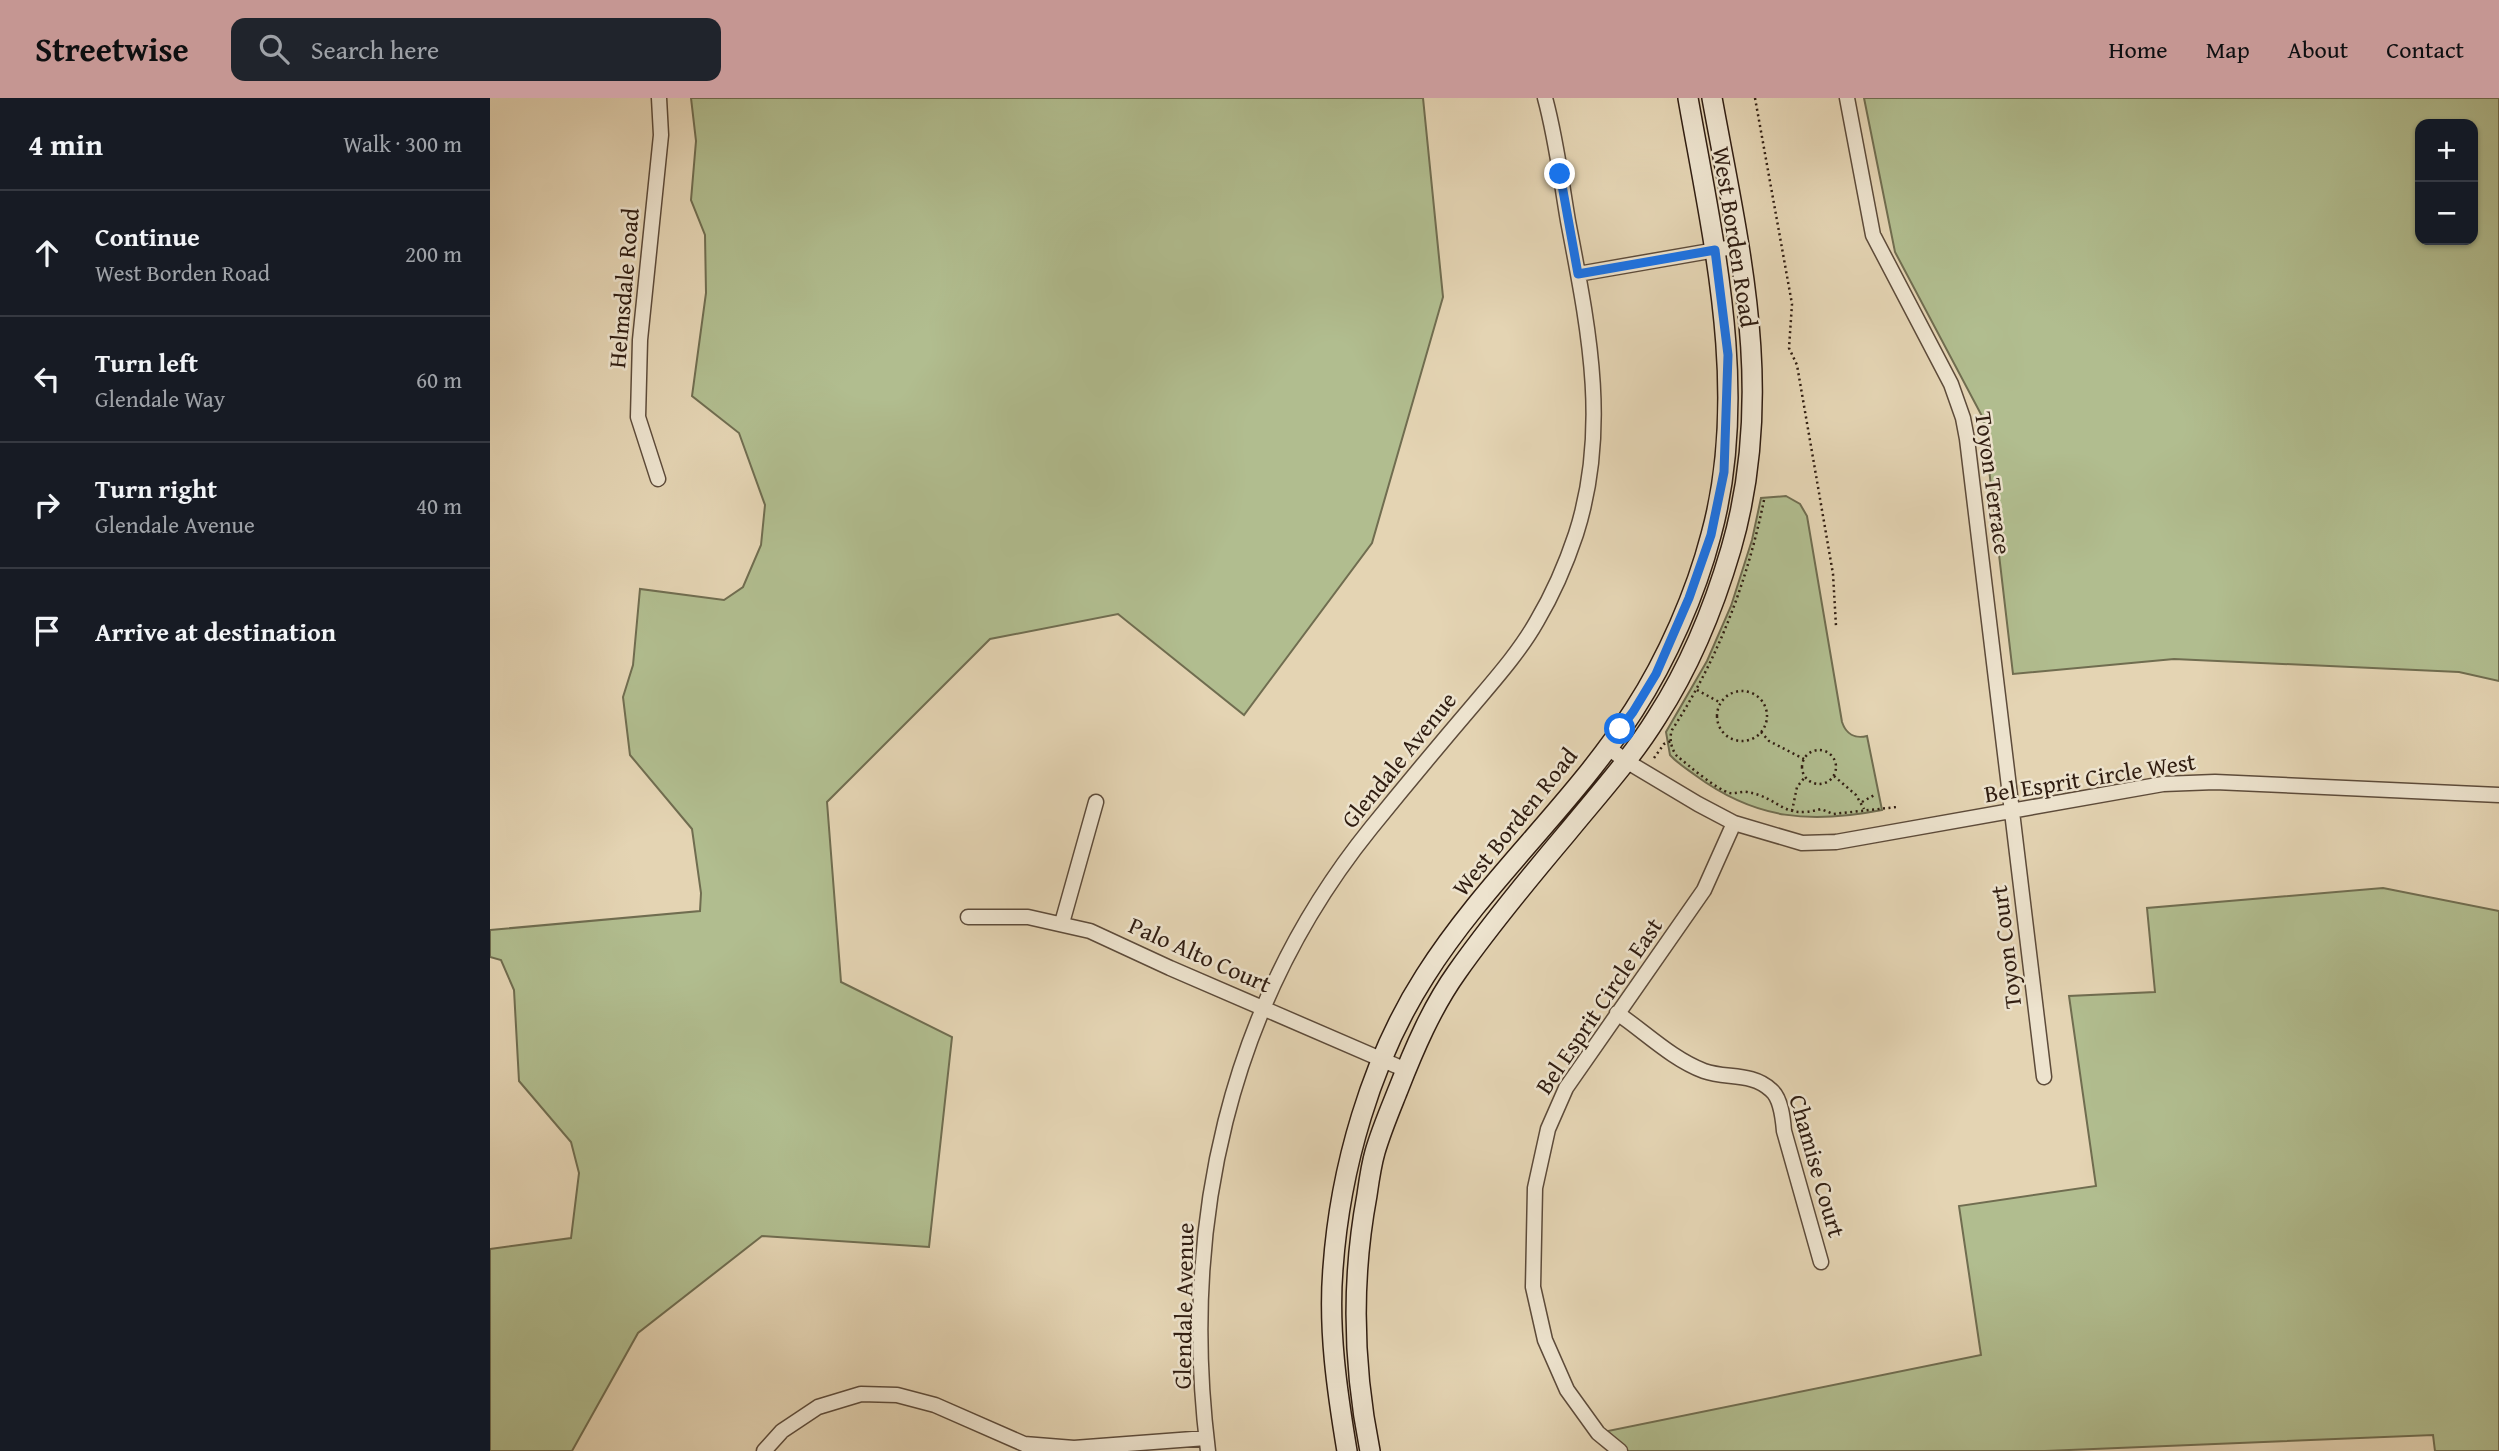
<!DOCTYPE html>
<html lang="en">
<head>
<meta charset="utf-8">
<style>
	body { margin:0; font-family:"Gentium Book Plus",serif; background:#20242c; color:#f1f3f6 }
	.controls { position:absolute; right:21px; top:21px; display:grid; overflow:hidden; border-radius:14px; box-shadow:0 2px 5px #0004 }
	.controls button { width:63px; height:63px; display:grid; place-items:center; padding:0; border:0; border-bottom:2px solid #363941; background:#171b24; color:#f1f3f6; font:35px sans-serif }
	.stop { position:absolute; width:21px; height:21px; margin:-16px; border:5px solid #1a73e8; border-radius:50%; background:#fff }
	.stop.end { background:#1a73e8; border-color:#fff; box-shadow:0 2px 7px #0008 }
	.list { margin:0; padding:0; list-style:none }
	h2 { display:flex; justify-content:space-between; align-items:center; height:91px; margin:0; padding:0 28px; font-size:30px }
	h2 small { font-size:23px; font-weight:400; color:#9ea1a6 }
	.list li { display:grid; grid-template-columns:46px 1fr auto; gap:21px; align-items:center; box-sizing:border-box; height:126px; padding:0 28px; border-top:2px solid #363941 }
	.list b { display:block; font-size:26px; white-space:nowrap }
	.list p { margin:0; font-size:23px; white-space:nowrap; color:#9ea1a6 }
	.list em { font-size:23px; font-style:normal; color:#9ea1a6 }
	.icon { flex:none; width:38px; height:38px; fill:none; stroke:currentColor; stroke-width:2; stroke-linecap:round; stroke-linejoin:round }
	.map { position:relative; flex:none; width:2009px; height:1353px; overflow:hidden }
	header { display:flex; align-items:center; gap:42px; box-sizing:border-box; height:98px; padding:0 35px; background:#c59692; color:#111 }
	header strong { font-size:33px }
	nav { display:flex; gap:38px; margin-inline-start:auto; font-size:24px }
	.search { width:490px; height:63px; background:#20242c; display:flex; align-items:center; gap:18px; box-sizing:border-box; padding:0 24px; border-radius:14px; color:#9ea1a6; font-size:26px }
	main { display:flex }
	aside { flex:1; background:#171b24 }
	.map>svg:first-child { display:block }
	.green { fill:#b1bd8f; stroke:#706d50; stroke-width:2; fill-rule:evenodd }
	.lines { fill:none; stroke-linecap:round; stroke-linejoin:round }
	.street-casing { stroke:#5d4b3a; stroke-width:17 }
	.secondary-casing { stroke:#301d11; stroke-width:22 }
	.path { stroke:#301d11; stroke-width:2.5; stroke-dasharray:2 3.5; stroke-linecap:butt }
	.street { stroke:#ede3ce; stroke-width:14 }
	.secondary { stroke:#ede3ce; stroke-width:19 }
	.route { stroke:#1a73e8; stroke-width:9 }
	.labels { text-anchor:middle; stroke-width:5; stroke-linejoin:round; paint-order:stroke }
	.street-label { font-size:24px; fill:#301d11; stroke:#ede3ce }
</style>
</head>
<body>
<header>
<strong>Streetwise</strong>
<div class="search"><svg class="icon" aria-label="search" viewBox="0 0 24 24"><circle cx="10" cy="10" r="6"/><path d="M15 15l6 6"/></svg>Search here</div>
<nav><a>Home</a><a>Map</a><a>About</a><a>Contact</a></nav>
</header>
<main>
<aside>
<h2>4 min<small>Walk · 300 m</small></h2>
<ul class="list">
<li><svg class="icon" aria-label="ahead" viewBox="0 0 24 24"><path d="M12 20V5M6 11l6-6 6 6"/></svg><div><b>Continue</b><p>West Borden Road</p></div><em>200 m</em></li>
<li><svg class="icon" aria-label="left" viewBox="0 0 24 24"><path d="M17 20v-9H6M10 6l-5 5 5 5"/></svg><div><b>Turn left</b><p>Glendale Way</p></div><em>60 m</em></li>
<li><svg class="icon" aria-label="right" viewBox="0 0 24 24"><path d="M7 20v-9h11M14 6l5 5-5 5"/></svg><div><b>Turn right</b><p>Glendale Avenue</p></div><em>40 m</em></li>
<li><svg class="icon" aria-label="arrive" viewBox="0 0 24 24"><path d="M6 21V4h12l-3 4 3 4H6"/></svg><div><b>Arrive at destination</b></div></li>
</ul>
</aside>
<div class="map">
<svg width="2009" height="1353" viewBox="0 0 2009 1353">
	<rect width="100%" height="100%" fill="#e4d4b3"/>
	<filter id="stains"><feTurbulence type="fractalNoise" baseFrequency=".00286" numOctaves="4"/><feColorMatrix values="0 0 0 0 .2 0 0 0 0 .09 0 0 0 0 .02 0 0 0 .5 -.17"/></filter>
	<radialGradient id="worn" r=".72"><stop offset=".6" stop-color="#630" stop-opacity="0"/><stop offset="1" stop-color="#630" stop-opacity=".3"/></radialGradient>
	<path class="green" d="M201,0H933L953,199L882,445L754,617L628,516L500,541L337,704L351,884L462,939L439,1149L272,1138L148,1235L82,1353H0V1151L81,1140L89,1075L81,1044L29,983L24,892L11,862L0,859V832L210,813L211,795L202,731L140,657L133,599L143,567L150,491L234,502L253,489L271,447L275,407L249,335L202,298L216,195L215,137L201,102L206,43Z
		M1374,0H2009V583L1969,574L1684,561L1523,576L1493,320L1405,154ZM1930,26H1983V142H1930Z
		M1296,398L1310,406L1317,418L1352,624C1356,636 1365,641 1377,638L1392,712C1321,726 1266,722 1205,677C1197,671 1187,665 1180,657L1176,634L1217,563L1241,508L1262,442L1271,400Z
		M1893,790L2009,813V1353H1945L1943,1337L1555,1353H1130L1108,1335L1491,1257L1469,1108L1606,1088L1579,898L1665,894L1657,810Z"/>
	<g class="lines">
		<g class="street-casing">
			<path id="street" d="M1357,0L1383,137L1461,286L1473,320L1477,341L1554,979
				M1088,176L1249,148
				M168,381L148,319L150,242L171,37L169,0
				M1117,649L1136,663L1208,706L1244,725L1312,745L1346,744L1673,686L1725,684L2009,697
				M478,819H538L600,833L680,870L916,972
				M572,825L606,704
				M1127,915C1155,934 1182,961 1214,973C1236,981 1262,974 1281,992C1291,1000 1293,1021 1294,1033L1331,1164
				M274,1353L292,1333L328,1309L371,1296L407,1297L445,1307L534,1346L584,1350L716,1340
				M718,1353C690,1129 738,907 881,730C915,688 950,646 985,605C1007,579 1030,553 1047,523C1063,496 1076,466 1086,436C1120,330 1098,228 1078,123C1071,82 1066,40 1055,0
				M1130,1353L1108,1335L1077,1292L1055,1242L1043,1189L1045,1090L1058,1031L1076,990L1214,792L1244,725"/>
		</g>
		<g class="secondary-casing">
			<path id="secondary" d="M857,1353C847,1293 838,1231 843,1170C850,1071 881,962 935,878C995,783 1083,707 1144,612C1177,561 1206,495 1221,437C1260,295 1223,142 1198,0
				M880,1353C863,1268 861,1183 877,1097C879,1083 881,1068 885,1054C891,1033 900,1012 908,992C924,951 942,909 967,874C1001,826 1039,780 1077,735C1108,697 1141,661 1167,619C1200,568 1224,509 1241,451C1286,296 1250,153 1222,0"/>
		</g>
		<path class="path" d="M1265,0L1302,206L1299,250L1307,267L1343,476L1346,528
			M1274,402C1257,485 1228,561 1182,632C1179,640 1181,651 1187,658C1198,667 1227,692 1240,695C1246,696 1251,693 1257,694C1292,700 1291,722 1331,711L1343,716L1407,709
			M1207,592L1231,605
			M1227 618a25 25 0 1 1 50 0a25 25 0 1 1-50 0Z
			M1271,634L1279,643L1314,661
			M1312 669a17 17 0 1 1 34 0a17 17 0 1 1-34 0Z
			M1164,660L1174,646L1181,643
			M1344,678L1366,697L1374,711
			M1372,704L1386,696
			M1302,713L1307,689L1315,679"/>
		<use href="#street" class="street"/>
		<use href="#secondary" class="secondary"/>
	</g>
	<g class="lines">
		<path class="route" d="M1070,76L1088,176L1225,152L1238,257L1234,374L1221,437L1199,500L1166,576L1143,614L1130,631"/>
	</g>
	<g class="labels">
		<g class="street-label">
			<text transform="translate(1245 139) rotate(81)" y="8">West Borden Road</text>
			<text transform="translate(134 190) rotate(-85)" y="8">Helmsdale Road</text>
			<text transform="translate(1503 385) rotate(82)" y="8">Toyon Terrace</text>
			<text transform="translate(909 662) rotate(-51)" y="8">Glendale Avenue</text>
			<text transform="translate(1600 680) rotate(-9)" y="8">Bel Esprit Circle West</text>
			<text transform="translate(1025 724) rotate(-51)" y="8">West Borden Road</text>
			<text transform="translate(1516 849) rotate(-97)" y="8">Toyon Court</text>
			<text transform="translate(710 857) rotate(24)" y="8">Palo Alto Court</text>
			<text transform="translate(1109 908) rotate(-56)" y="8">Bel Esprit Circle East</text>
			<text transform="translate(1327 1068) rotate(74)" y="8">Chamise Court</text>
			<text transform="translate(694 1208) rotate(-89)" y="8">Glendale Avenue</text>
		</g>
	</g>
	<rect width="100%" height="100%" filter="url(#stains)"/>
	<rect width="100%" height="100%" fill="url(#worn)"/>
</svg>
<div class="controls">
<button>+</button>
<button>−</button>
</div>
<div class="stop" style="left:1130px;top:631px"></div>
<div class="stop end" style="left:1070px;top:76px"></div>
</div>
</main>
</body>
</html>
